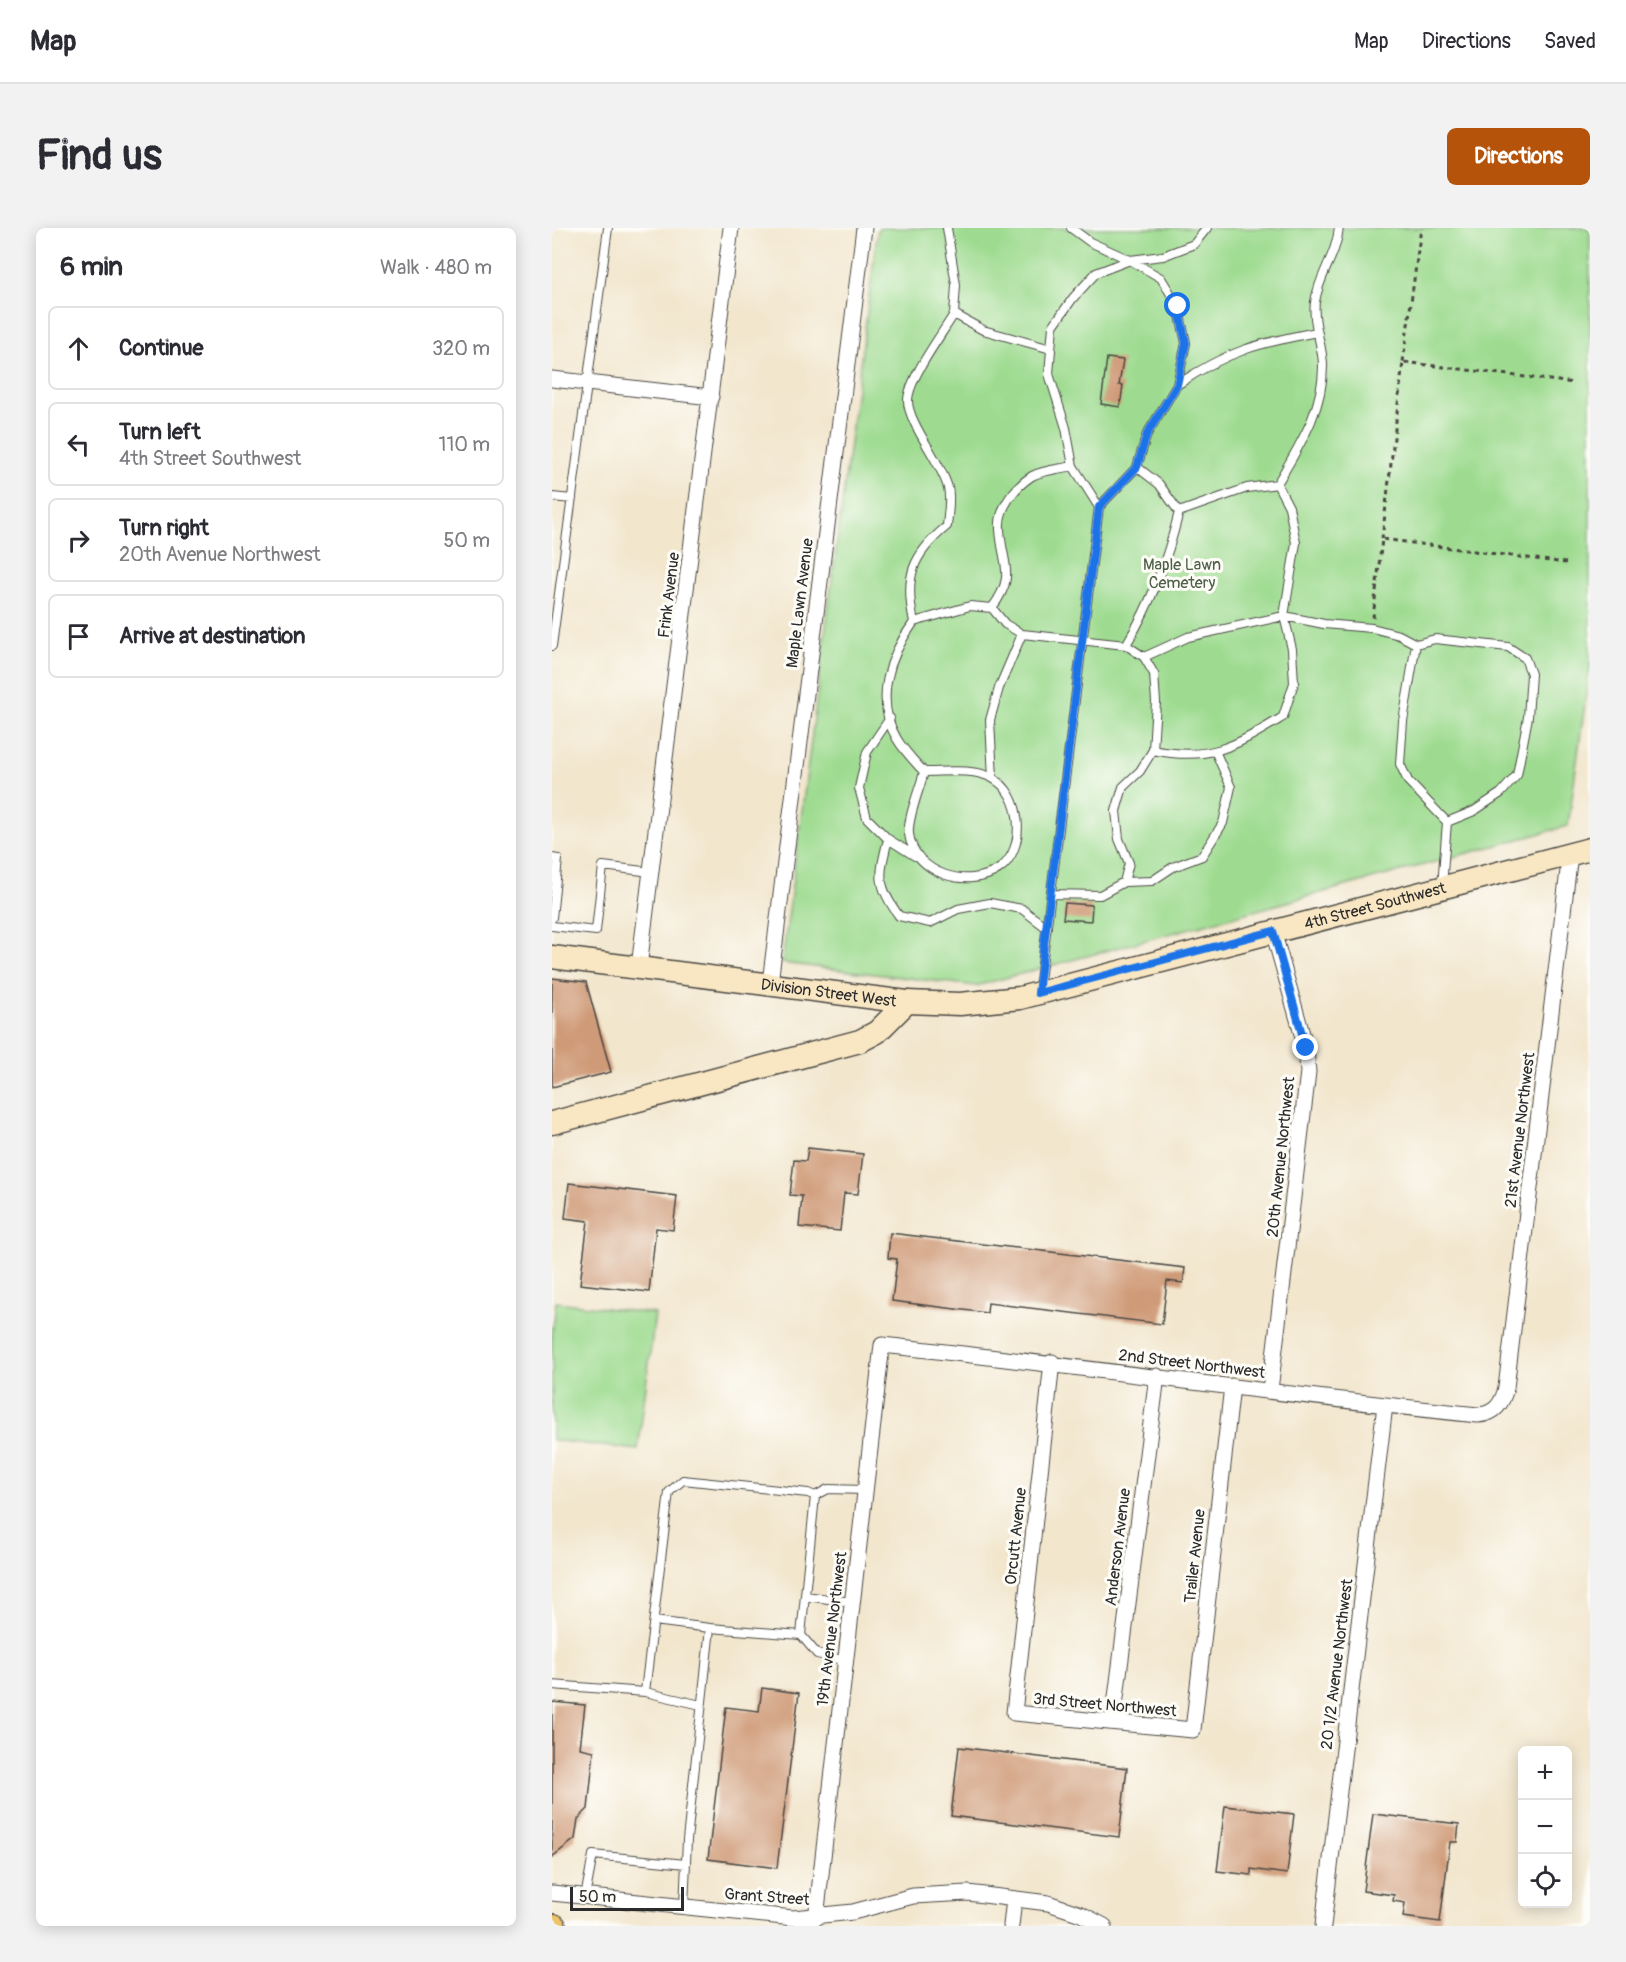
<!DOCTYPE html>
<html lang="en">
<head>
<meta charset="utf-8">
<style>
	body { margin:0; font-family:Pangolin,sans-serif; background:#f2f2f3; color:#2b2b33 }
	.controls { position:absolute; right:18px; bottom:18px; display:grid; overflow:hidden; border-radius:9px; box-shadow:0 3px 15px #0003 }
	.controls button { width:54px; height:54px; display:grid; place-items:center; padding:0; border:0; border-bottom:2px solid #e1e1e2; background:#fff; color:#2b2b33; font:30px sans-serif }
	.scale { position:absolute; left:18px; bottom:15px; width:114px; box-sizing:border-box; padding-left:6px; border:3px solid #2b2b2b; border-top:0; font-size:16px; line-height:21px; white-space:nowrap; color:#2b2b2b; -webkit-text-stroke:4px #fdfcf7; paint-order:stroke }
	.stop { position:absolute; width:18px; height:18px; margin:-14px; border:4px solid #1a73e8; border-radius:50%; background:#fff }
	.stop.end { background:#1a73e8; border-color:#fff; box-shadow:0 2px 6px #0008 }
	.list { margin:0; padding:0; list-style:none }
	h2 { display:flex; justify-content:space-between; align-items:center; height:78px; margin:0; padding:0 24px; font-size:26px }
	h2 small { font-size:20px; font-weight:400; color:#7c7c81 }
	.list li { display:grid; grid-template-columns:39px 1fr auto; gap:18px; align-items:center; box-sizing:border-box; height:84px; margin:0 12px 12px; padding:0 12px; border:2px solid #e1e1e2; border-radius:9px }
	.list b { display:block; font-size:22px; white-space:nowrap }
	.list p { margin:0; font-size:20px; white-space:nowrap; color:#7c7c81 }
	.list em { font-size:20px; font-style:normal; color:#7c7c81 }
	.icon { flex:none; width:33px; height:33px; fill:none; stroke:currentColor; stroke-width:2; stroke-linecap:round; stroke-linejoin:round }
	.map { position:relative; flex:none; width:1038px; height:1698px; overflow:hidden; border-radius:9px }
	header { display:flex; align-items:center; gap:36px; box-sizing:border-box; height:84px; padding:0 30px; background:#fff; border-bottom:2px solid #e1e1e2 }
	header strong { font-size:28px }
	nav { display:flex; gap:33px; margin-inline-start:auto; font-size:21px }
	.intro { display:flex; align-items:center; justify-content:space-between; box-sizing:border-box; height:144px; padding:0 36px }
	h1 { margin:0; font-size:42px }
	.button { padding:15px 27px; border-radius:9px; background:#b45309; color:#fff; font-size:21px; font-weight:700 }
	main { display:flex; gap:36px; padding:0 36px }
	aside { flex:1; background:#fff; border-radius:9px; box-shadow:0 3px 15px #0003 }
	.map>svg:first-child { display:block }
	.green { fill:#9edb90; stroke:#64835e; stroke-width:1.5 }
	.building { fill:#cf9a77 }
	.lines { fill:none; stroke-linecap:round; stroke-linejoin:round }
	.lane-casing { stroke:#494743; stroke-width:10 }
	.street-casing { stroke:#494743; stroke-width:17 }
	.secondary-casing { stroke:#494743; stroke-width:25 }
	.primary-casing { stroke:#494743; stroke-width:26 }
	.path { stroke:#494743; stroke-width:3; stroke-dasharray:4.5 4.5; stroke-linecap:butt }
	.lane { stroke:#fff; stroke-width:8 }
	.street { stroke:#fff; stroke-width:15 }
	.secondary { stroke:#f9e7c3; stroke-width:22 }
	.primary { stroke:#efc469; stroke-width:24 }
	.route { stroke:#1a73e8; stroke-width:8 }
	.labels { text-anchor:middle; stroke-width:6; stroke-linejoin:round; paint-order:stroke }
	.park-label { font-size:16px; fill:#4e6049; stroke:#fdfcf7 }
	.street-label { font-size:16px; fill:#2b2b2b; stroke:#fdfcf7 }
</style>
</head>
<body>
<header>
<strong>Map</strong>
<nav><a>Map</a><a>Directions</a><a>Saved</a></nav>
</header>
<div class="intro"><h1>Find us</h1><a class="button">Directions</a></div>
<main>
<aside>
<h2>6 min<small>Walk · 480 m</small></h2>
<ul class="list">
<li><svg class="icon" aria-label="ahead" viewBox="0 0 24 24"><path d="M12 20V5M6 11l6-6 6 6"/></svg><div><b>Continue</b></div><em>320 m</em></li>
<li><svg class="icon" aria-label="left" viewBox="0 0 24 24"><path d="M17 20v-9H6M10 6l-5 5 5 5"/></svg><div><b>Turn left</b><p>4th Street Southwest</p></div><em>110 m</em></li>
<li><svg class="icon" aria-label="right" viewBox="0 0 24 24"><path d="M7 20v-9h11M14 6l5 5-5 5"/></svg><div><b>Turn right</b><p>20th Avenue Northwest</p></div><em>50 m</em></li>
<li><svg class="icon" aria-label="arrive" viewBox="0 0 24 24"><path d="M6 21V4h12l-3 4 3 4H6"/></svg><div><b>Arrive at destination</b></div></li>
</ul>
</aside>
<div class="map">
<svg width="1038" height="1698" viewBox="0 0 1038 1698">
	<rect width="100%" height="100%" fill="#fdfcf7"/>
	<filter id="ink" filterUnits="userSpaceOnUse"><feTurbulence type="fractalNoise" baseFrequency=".0167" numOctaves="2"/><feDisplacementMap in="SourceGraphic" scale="12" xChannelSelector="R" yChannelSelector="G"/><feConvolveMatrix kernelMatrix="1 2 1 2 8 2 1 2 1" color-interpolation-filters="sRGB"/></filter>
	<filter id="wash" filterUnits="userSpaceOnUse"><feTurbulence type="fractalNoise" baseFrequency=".008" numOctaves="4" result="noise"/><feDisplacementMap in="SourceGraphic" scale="24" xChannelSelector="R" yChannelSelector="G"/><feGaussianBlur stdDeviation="1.35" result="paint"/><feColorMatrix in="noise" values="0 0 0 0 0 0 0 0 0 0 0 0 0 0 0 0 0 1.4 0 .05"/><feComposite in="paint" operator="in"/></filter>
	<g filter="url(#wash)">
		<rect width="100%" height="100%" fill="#f2e6cd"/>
		<path class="green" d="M326,0H1038V439L1016,598L424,758L230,735Z
			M4,1074L103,1086L86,1222L0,1212V1107Z"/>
		<g id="blocks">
			<path class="building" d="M555,130L571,132L567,157H571L568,179L549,176Z
				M513,675L540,677L539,693L511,691Z
				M0,750L34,754L59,844L0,859Z
				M256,920L311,926L306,966L292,965L288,1003L247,999L250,968L238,967L242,932L254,933Z
				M17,955L125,968L121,1002L104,1000L97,1064L28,1056L36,993L13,990Z
				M338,1005L633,1040L631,1055L615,1053L610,1096L436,1075L435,1085L340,1073L345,1031L336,1030Z
				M210,1460L247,1465L225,1640L156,1631L174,1479L207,1483Z
				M0,1474L33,1477L28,1520L42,1523L36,1581L26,1591L23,1611L0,1629Z
				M407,1519L575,1540L567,1609L399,1588Z
				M673,1578L742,1586L735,1646L699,1641V1647L665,1643Z
				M821,1586L907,1596L905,1614H898L888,1694L851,1689L853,1675L841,1673L842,1667L811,1663Z"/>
		</g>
	</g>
	<g filter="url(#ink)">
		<use href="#blocks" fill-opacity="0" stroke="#494743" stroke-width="1.5"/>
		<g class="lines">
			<g class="lane-casing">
				<path id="lane" d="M395,0L404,57L402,86L431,102L499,121
					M519,0L538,14L578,32L611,28L642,16L655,0
					M625,157C675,123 707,115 765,104
					M521,238C509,241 491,242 480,248C463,259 446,280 448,301C450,337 465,346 440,380L453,396L470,406L574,417
					M585,239L607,256L627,284
					M725,256C747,218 771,183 771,138C771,117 760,95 763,74C767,46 784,29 787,0
					M0,269L20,271
					M362,394L418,378L440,380
					M0,418L56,0
					M592,429L574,417C600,374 615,332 627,284L695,260L725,256L737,279L744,315L732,388L740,421L742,455L731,489C683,518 659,534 601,522
					M338,490L315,524L307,560L315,590L336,611L363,628
					M372,544C393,544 421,540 440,550C471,565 475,622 447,641C416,662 362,646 357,606C355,591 368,560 372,544C363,534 352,523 345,511C322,472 337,428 362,394C352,349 360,327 395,298C396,286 399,271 396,260C390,235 355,194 356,172C357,150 390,106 402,86
					M441,550L438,492L447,460L470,406
					M336,611C327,648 324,656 347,688L378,695L406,681L438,675L470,681L495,700
					M0,630L6,631L0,690
					M572,654L600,653L621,639L650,628L671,595L679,559L664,525
					M890,658L895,594L922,583L949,565L965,547L976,489L979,446L973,430L956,419L883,411L864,416L851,493L848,536L856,553L895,594
					M499,666L548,667L572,654L577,635L567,611L564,583L571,559L588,543L601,522L604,474L602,446L592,429L636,409L732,388L772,396L820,400L847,407L864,416
					M0,698L44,703L51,638L99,644
					M487,761L547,279L585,239L595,206L625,157L634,115L626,78L609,50L578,32L544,45L521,70L501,98L497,146L514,200L521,238L547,279
					M263,1268L276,1261L313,1262
					M253,1368L300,1374
					M102,1393L158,1400
					M249,1407L265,1426L294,1433
					M0,1457L93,1464L117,1264L131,1252L256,1265L263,1268L249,1407L158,1400L135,1612L132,1679
					M93,1464L149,1477
					M33,1669L41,1627L134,1636"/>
			</g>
			<g class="street-casing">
				<path id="street" d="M0,151L159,169
					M87,739L179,0
					M218,755L312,0
					M500,1134L462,1485L641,1502L680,1158
					M718,1162L756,844L754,820L721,703
					M561,1493L605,1148
					M0,1665L241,1690L301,1684L361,1668L416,1665L496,1675L529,1686L552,1698
					M264,1690L330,1117C529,1138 727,1167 926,1187C943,1186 950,1176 954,1160L1018,626
					M459,1698L462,1671
					M771,1698L833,1177"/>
			</g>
			<g class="secondary-casing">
				<g id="secondary">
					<path id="s1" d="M0,729L355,774L325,804L308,813L0,895"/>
					<path id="s2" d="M355,774L408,776L468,770L1038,621"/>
				</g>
			</g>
			<g class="primary-casing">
				<path id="primary" d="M0,1698H2"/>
			</g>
			<path class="path" d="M851,134L869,0
				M830,311L851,134L1022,155
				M821,390L830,311L1014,335"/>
			<use href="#lane" class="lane"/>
			<use href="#street" class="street"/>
			<use href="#secondary" class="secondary"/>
			<use href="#primary" class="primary"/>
		</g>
	</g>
	<g class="lines" filter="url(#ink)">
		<path class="route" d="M626,78L634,115L625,157L595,206L585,239L547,279L486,765L721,703L754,820"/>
	</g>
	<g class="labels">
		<g class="park-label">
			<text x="630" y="342">Maple Lawn<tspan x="630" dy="18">Cemetery</tspan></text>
		</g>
		<g class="street-label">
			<text transform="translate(116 367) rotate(-83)" y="6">Frink Avenue</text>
			<text transform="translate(247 375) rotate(-83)" y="6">Maple Lawn Avenue</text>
			<text dy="6" stroke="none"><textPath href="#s2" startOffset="480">4th Street Southwest</textPath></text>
			<text dy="6" stroke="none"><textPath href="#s1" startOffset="279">Division Street West</textPath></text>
			<text transform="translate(967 902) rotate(-83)" y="6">21st Avenue Northwest</text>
			<text transform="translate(728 929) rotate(-84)" y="6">20th Avenue Northwest</text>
			<text transform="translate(640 1135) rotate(7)" y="6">2nd Street Northwest</text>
			<text transform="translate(463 1308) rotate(-84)" y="6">Orcutt Avenue</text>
			<text transform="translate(565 1319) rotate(-83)" y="6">Anderson Avenue</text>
			<text transform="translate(642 1328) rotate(-84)" y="6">Trailer Avenue</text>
			<text transform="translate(279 1401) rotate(-83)" y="6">19th Avenue Northwest</text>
			<text transform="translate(784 1436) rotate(-83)" y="6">20 1/2 Avenue Northwest</text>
			<text transform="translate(553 1476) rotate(5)" y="6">3rd Street Northwest</text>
			<text transform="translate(215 1668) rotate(4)" y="6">Grant Street</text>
		</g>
	</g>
</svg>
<div class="controls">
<button>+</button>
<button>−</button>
<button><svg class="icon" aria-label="locate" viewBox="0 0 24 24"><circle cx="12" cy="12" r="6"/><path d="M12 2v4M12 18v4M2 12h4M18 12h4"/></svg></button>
</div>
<div class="scale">50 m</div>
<div class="stop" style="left:626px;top:78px"></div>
<div class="stop end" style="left:754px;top:820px"></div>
</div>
</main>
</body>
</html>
